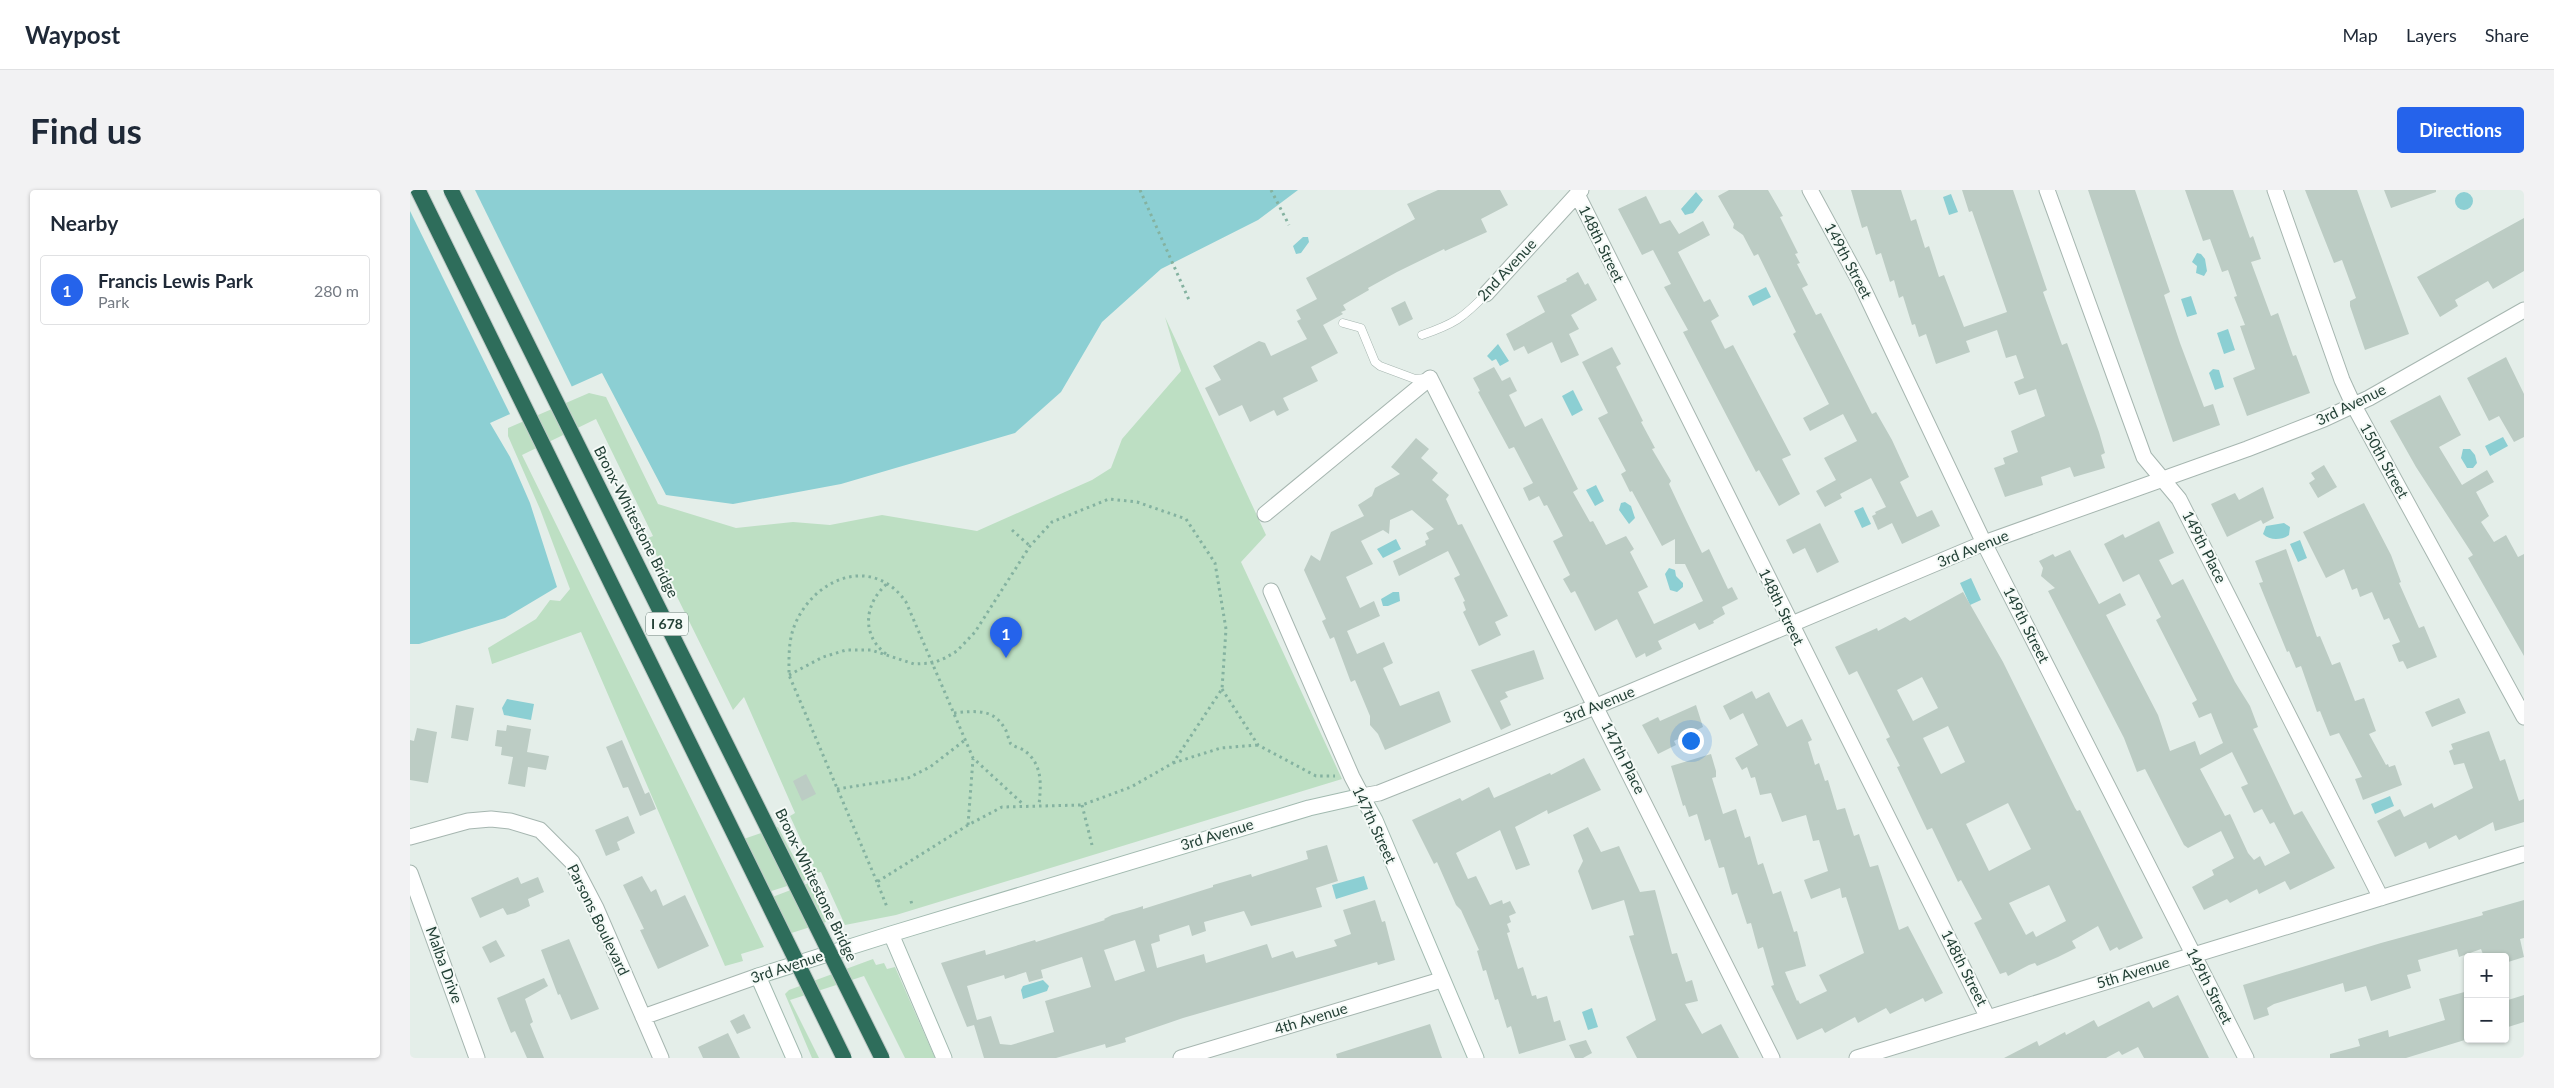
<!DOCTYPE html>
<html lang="en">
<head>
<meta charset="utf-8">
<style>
	body { margin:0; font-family:Lato,sans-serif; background:#f2f2f3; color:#1f2937 }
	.controls { position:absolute; right:15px; bottom:15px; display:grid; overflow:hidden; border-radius:5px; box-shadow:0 1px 4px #0004 }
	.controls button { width:45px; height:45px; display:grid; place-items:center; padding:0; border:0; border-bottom:1px solid #e0e1e3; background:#fff; color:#1f2937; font:25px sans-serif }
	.you { position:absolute; left:1280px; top:550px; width:18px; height:18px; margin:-12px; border:4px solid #fff; border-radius:50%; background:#1a73e8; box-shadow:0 0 0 8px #1a73e833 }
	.badge { display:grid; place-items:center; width:32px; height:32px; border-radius:50%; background:#2563eb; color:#fff; font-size:16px; font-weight:700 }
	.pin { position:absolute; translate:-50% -41px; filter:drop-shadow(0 1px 2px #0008) }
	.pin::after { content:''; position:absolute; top:26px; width:18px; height:15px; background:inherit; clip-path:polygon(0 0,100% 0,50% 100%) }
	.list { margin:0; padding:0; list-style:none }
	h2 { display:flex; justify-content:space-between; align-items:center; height:65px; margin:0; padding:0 20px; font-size:21px }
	h2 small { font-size:16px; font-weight:400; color:#747a83 }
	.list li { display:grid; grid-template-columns:32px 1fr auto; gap:15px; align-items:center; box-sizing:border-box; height:70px; margin:0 10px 10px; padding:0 10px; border:1px solid #e0e1e3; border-radius:5px }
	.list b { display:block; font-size:19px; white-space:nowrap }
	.list p { margin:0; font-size:16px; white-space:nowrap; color:#747a83 }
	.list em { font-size:16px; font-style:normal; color:#747a83 }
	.map { position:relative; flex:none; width:2114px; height:868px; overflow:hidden; border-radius:5px }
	header { display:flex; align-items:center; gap:30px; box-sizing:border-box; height:70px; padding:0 25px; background:#fff; border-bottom:1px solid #e0e1e3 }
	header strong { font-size:24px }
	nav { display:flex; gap:28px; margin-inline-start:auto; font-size:18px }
	.intro { display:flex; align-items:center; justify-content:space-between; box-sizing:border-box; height:120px; padding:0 30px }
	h1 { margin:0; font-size:35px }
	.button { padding:12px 22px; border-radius:5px; background:#2563eb; color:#fff; font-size:18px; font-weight:700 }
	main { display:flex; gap:30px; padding:0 30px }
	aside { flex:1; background:#fff; border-radius:5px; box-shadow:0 1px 4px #0004 }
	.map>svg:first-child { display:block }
	.green { fill:#bddfc3 }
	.water { fill:#8ccfd3 }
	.pier { fill:#e4eee9 }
	.building { fill:#bcccc4; fill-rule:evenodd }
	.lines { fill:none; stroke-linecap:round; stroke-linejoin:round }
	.lane-casing { stroke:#a6b6b0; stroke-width:9 }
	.street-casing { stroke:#a6b6b0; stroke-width:17 }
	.secondary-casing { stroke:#a2bab0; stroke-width:17 }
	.path { stroke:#84b2a0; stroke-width:3; stroke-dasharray:2.5 4; stroke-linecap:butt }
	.lane { stroke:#fff; stroke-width:8 }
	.street { stroke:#fff; stroke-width:15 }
	.secondary { stroke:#fff; stroke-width:15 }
	.highway-bridge-casing { stroke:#c1cac7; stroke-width:17; stroke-linecap:butt }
	.highway-bridge { stroke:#2e6d5b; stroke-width:15 }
	.labels { text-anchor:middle; stroke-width:4; stroke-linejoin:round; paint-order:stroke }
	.shield { fill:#f5faf7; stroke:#627870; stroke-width:1 }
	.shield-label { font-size:14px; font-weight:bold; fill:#234036 }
	.street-label { font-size:15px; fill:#234036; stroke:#f5faf7 }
</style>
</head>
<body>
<header>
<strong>Waypost</strong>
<nav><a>Map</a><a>Layers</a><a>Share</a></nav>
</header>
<div class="intro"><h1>Find us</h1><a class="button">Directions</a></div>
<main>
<aside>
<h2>Nearby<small></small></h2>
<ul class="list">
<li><span class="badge">1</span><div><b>Francis Lewis Park</b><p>Park</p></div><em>280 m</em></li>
</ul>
</aside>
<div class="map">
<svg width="2114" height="868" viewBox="0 0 2114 868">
	<rect width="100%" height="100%" fill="#e4eee9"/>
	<path class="green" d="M755,127L856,345L831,372L932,589L486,725L435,735L411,682L406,683L380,626L385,623L334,507L323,520L238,348L243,346L186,229L112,265L354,757L331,764L333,771L315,776L171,442L82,474L78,458L126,429L140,410L150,411L160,399L130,319L98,246V238L179,203L196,207L248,314L326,338L383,332L420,335L472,325L567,341L682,290L701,278L712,249L771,181Z
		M368,637L396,690L349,705L325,652Z
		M399,693L416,732L372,746L352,711Z
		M463,769L466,775L474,773L477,779L485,777L525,868H495L454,786L380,810L409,868H402L375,804L379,800Z"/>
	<path class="water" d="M0,0H888L848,30L751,79L692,132L651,202L605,243L431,294L323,314L256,305L192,183L80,233L100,267L120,313L147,397L95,428L9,454H0Z
		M2045 11a9 9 0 1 1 18 0a9 9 0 1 1-18 0Z
		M1286,2L1293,10L1283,23L1275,25L1271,19Z
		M1541,4L1548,22L1539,25L1533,7Z
		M893,47H898L899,52L891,63L886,64L883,56Z
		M1787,63L1791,64L1795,69L1797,81L1794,86L1786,83L1787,76L1782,72Z
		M1356,97L1361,107L1343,116L1338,106Z
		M1781,106L1787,124L1777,127L1771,109Z
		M1818,139L1825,160L1814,164L1807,143Z
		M1088,154L1099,171L1090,176L1086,169L1082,171L1077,166Z
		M1803,179L1809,180L1814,197L1805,200L1799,183Z
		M1163,200L1173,220L1162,226L1152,206Z
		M2093,247L2098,256L2080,266L2075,256Z
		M2053,259H2060L2065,265L2067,273L2063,278H2057L2051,268Z
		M1186,295L1194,311L1185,316L1176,300Z
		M1215,312L1221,316L1225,328L1219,334L1209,320L1211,313Z
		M1453,317L1461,334L1452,338L1444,321Z
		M1874,333L1880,337L1879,345C1872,350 1860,351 1853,344L1856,336Z
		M986,349L991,359L973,368L967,359Z
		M1890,350L1897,368L1888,372L1880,354Z
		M1259,378L1265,380L1266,386L1273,393V397L1267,402L1260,400L1255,384Z
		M1561,388L1571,410L1560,415L1550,393Z
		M983,402H989L990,411L978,416H973L971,409Z
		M97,509L124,514L121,530L94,525L92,518Z
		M1980,606L1984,616L1965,624L1961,614Z
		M954,686L958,699L926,709L922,695Z
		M633,790L639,796L637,801L613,809L611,800L613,796Z
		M1182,818L1188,837L1178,840L1172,822Z"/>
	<path class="pier" d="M0,0H65L163,199L101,226L0,21Z"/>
	<path class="building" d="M1028,0H1090L1098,15L1071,29L1077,42L1035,61L1034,59L987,82L958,98L959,100L933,115L936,120L931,122L933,124L913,135L928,163L901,177L908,191L873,208L879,220L867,226L864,220L840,232L832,215L809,226L795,198L811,190L803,176L849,151L855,153L861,166L897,149L887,131L891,129L886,120L907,109L896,88L1005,29L997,14Z
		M1319,0H1358L1373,26L1370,27L1388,63L1385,64L1390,73L1387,74L1398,95L1392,98L1406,125L1411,123L1462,224L1466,222L1482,250L1499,287L1490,292L1507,327L1522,320L1530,336L1492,354L1482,333L1468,340L1462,326L1466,324L1465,322L1476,317L1461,288L1430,304L1432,308L1415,317L1406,301L1426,290L1414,268L1447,251L1433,224L1400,241L1393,228L1419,214L1383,144L1386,142L1348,64L1344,66L1333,45L1323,38L1324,34L1308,6Z
		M1441,0H1491L1501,31L1506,29L1515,58L1519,56L1529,87L1534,85L1554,137L1597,122L1562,21L1559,22L1552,0H1603L1637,100L1633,102L1652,155L1657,153L1689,242L1695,263L1691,265L1695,278L1664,287L1660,277L1631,287L1633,295L1595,307L1584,278L1595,274L1593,268L1608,262L1601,241L1635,226L1626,199L1609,205L1604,192L1614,188L1606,165L1596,168L1587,140L1556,151L1560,162L1526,174L1516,144L1509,147L1505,134L1502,135L1493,106L1489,108L1484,90L1480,92L1471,63L1466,65L1457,36L1452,38Z
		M1678,0H1725L1760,102L1754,105L1770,153L1794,217L1803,214L1810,235L1763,252Z
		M1775,0H1823L1840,48L1843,46L1851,69L1841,72L1861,126L1868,123L1883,166L1886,165L1900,203L1837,226L1823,188L1845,179L1830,136L1835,135L1824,107L1827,106L1818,80L1812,82L1800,49L1793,51Z
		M1895,0H1947L1999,144L1955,160L1940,116V111L1946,108L1932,70L1924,73Z
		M1974,0H2026V2L1981,18Z
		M1236,6L1250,34L1260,30L1269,44L1293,31L1300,45L1268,62L1294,112L1300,109L1309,126L1301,131L1315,159L1323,155L1381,265L1372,269L1390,304L1369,316L1349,280L1346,282L1273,142L1278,140L1254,97L1261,94L1243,60L1232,65L1208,19Z
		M2114,28V81L2083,99L2078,91L2045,110L2048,116L2030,127L2007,87Z
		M1168,82L1175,95L1178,93L1187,110L1161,125L1169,139L1159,144L1169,165L1151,173L1142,152L1118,164L1114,156L1104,161L1096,144L1135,122L1127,106L1157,91L1156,89Z
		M995,111L1003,129L989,136L981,118Z
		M1202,157L1211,174L1206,177L1233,231L1231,232L1245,258L1242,259L1261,291L1259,294L1276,330L1292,363L1299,359L1318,399L1322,397L1328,409L1312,417L1315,424L1303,431L1304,433L1289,440L1285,433L1248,451L1252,459L1236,467L1235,463L1226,468L1207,429L1185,441L1165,401L1161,403L1153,389L1160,385L1143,351L1153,346L1137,315L1134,316L1129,306L1119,311L1113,298L1123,293L1104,257L1099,259L1068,202L1070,201L1063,188L1084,177L1092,191L1100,187L1107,201L1099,205L1115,237L1132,228L1168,299L1163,302L1180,332L1183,331L1196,355L1216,346L1224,359L1220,362L1238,397L1228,402L1244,434L1293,411L1275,374H1265V349L1252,356L1222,301L1220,302L1211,284L1216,281L1188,228L1198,223L1172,172Z
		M2096,167L2114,204V247L2104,252L2089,226L2079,231L2057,188Z
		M2030,205L2051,245L2029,257L2052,295L2077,280L2084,292L2066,302L2079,326L2071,332L2084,352L2096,345L2108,367L2114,364V466L2058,368L2063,365L2006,277L1980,231Z
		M1006,248L1019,259L1011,268L1028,283L1022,290L1039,305L1036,309L1048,335L1052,334L1098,426L1085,432L1091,445L1069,456L1053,422L1056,420L1053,412L1055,411L1044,388L1050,385L1038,361L989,386L983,371L1016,355L1015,351L1019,349L1016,343L1024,339L1002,320L980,330L979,344L973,340L951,351L963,374L936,387L950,418L964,411L970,426L937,441L947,464L974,452L983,473L973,478L990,516L1029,501L1041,532L975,560L968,544L960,535V526L945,490L941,492L940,490L924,447L920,449L912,431L916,429L894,380L901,365L910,371L921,342L954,326L948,315L962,306L965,298L990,284L981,277Z
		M1914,275L1927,297L1908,308L1899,293L1905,289L1901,283Z
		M1853,297L1864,328L1853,334L1851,330L1817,347L1801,314L1825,303L1829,310Z
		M1954,313L1981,365L1991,392L1989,393L2009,438L2014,436L2027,467L1997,479L1993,471L1989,472L1982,455L1990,452L1979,428L1974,430L1962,402L1950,407L1947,398L1942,400L1934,379L1916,388L1893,342Z
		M1749,331L1764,363L1749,370L1762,395L1773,389L1825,492L1840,516L1848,537L1843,539L1884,625L1892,621L1925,678L1880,700L1875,691L1849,704L1847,699L1820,713L1817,709L1794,720L1782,697L1804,685L1802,680L1824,668L1811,641L1778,658L1774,655L1735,579L1727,582L1714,548L1638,401L1645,398L1631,386L1633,378L1629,371L1643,364L1645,367L1660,360L1689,414L1710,403L1716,415L1696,425L1748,525L1760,561L1785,551L1790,565L1813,553L1801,523L1789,528L1782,513L1787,510L1746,430L1751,427L1729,384L1713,392L1694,354L1713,344L1715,348ZM1822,562L1838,594L1831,597L1844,623L1852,619L1860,634L1864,632L1880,663L1855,676L1850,666L1844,670L1838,663L1820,624L1815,626L1790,579Z
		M1410,333L1429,372L1407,383L1395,358L1383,364L1376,350Z
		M1876,359L1907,447L1910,446L1922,475L1930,472L1945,511L1954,508L1966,541L1959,544L1976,575L1978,574L1979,577L1985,575L1992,595L1953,610L1945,589L1952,587L1929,543L1920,546L1910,521L1907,522L1891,476L1886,478L1879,461L1877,462L1849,393L1853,392L1845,371Z
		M1553,402L1593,472L1665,618L1667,621L1670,620L1733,748L1709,760L1707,757L1700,761L1688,736L1662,751L1666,758L1648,767L1627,776L1625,773L1619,775L1598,786L1596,782L1590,784L1564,733L1572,729L1551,690L1548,692L1522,638L1517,640L1487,577L1490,576L1476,549L1480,547L1447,481L1439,485L1425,457L1467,438L1468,441L1495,427L1500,431ZM1512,487L1528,518L1503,531L1487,500ZM1538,536L1555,572L1531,584L1513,548ZM1598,613L1621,659L1579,681L1556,634ZM1639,695L1656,731L1626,747L1623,741L1616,745L1599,713Z
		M1124,460L1134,489L1095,502L1098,507L1090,511L1101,535L1091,540L1061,480Z
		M1342,501L1346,509L1359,502L1377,537L1392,529L1402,550L1398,552L1405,575L1409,573L1415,591L1418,590L1427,620L1435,618L1444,646L1449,644L1460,677L1468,675L1489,740L1498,736L1533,803L1515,812L1513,808L1480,824L1476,818L1448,833L1445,827L1415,843L1412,838L1387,850L1361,796L1364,795L1353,757L1348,759L1341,733L1337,734L1327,703L1322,705L1314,677L1309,678L1300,649L1295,651L1287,624L1279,627L1275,615L1273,616L1261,576L1301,564L1306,581V587L1302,588L1313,624L1326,619L1335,648L1340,646L1348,675L1353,673L1363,704L1371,701L1384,742L1387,741L1396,776L1375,782L1387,811L1388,810L1390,814L1417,801L1409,785L1454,763L1436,707L1432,708L1430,698L1401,709L1394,690L1418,681L1409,650L1403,651L1396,625L1372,632L1361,603L1350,605L1345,587L1341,588L1337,577L1332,580L1325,568L1348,555L1333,523L1320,530L1313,516Z
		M2049,508L2056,523L2022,537L2015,522Z
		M46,515L64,518L58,551L41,548Z
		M1286,515L1293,537L1264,551L1266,555L1248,564L1232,535L1248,527L1250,531Z
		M97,535L121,539L117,562L139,566L136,580L118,577L115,597L98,594L103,567L91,565L92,557L85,556L87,540L96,541Z
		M7,538L27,542L18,593L0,590V550L4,551Z
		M2079,541L2090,571L2095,569L2109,611L2114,609V632L2085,641L2083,632L2049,650L2046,645L2019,659L2016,652L1985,667L1967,631L1990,619L1994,627L2022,613L2024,618L2063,598L2054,573L2044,575L2039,561L2043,559L2041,554Z
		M212,550L235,604L239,602L246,619L230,626L218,597L213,598L196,557Z
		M1174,568L1191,600L1138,624L1137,620L1105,637L1120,675L1106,680L1090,640L1046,663L1058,689L1066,686L1080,715L1092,710L1093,714L1100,711L1106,723L1099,726L1101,732L1097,734L1100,742L1097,743L1108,779L1113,777L1122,806L1126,805L1127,809L1137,806L1144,832L1150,830L1156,850L1109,864L1101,836L1097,838L1088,809L1085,810L1076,780L1073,781L1067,761L1069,760L1051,720L1046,715L1027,672L1024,674L1002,630L1050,608L1052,611L1079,597L1084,608L1140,583L1141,585Z
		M396,584L406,604L392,611L383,591Z
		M218,626L225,643L207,652L210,660L196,666L185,640Z
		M1178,637L1191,662L1209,656L1230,702L1245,700L1262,764L1267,763L1276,792L1282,790L1288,811L1275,814L1292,844L1311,834L1329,868H1227L1216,847L1246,830L1219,746L1224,745L1214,710L1182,720L1172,692L1168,681L1173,671L1163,645Z
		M917,655L928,691L906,698L912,717L841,736L834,721L794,732L796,741L782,746L779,735L749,745L750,751L741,754L747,778L794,764L796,773L857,754L862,768L883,761L886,768L927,756L924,750L941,744L933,720L965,710L972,732L975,731L985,770L968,775L967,772L773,828L715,848L716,852L696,858L695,854L646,868H574L564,835L557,837L531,773L575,760L576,765L625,750L626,752L695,730L694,729L702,725L724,719L733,716V719L803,697V695L841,684L842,687L898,669L896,661ZM725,750L735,781L705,791L694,760ZM672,767L681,797L635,811L644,842L601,855L590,854L581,826L567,830L557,796L594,785L595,789L616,782L619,792L633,788L631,780Z
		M232,686L241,702L246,699L253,716L275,705L299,756L248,779L230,740L234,739L213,695Z
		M108,687L111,694L128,687L134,702L118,709L120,716L105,723L97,725L93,718L70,728L61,708Z
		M2114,710V748L2110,749L2114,767L2095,773V767H2074L2071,759L2049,767L2047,759L2008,770L2011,781L1997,785L2001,798L1961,811L1956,796L1935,802L1933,793L1864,814L1857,818L1859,825L1844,830L1833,795L1971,753L2070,726L2073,725L2072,722Z
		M159,749L189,819L161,830L150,804L148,805L131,760Z
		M86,750L95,766L80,773L72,757Z
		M134,788L138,796L115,809L123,832L120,834L134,868H117L105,841L101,843L87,808Z
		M2058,801V849L1996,868H1920V864L1950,856L1948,849L1978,840L1979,847L2035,830L2029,809Z
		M1768,805L1799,868H1734L1728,857L1712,865L1709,861L1696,868H1594L1627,851L1629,856L1655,842L1656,845L1684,830L1688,837L1739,811L1743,818Z
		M2114,805V832L2095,838V811Z
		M334,824L341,838L327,844L320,831Z
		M1020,834L1032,868H927L926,864Z
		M318,843L330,868H293L288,857Z
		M1176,850L1182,863L1173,868H1165L1159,855Z"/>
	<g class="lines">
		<g class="lane-casing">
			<path id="lane" d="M933,133L951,138L965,172L970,176L1005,189L1016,188
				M1012,145C1044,134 1053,128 1076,104"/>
		</g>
		<g class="street-casing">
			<path id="street" d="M1400,0L1451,94L1574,353L1836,868
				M1637,0L1734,267L1769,309L1971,708
				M1865,0L1932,190L1943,214L2114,527
				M1167,4L1578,828
				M1076,104L1171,0
				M855,324L1020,188L1362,868
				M861,401L942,587L952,606L969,603L1187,516L1574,353L1837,259L1914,229L1959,208L2114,120
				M0,647L58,631L81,629L100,631L130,640L162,672L186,718L251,868
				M0,683L67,868
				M233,827L348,786
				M771,868L1031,790
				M1447,868L2114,664"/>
		</g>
		<g class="secondary-casing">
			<path id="secondary" d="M481,744L534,868
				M384,868L348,786L481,744L899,618L952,606L965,630L1066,868"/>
		</g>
		<path class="path" d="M730,0L779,110
			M861,0L879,35
			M602,340L620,356
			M476,464C450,444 455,412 478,393
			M379,485L413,467L436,460H461L504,474L523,473L535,468L547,461L565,442L620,356L642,332L699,309L727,312L776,329L805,373L816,439L812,499L763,573L721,597L672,615L592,617L558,635L467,692L477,717
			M812,499L848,555L906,586H925
			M544,523C564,521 584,518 595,539C598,543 598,550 601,554C604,557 611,558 615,561C633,575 631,595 629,615
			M763,573L811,558L848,555
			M427,599L498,588L520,577L555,550
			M672,615L682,655
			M558,635L563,569
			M467,692L379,485C379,467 378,449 386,432C407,386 464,366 496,412L563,568L614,615
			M501,711L502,715"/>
		<use href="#lane" class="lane"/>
		<use href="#street" class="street"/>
		<use href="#secondary" class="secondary"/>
		<g class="highway-bridge-casing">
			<path id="highway-bridge" d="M8,0L434,868
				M41,0L472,868"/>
		</g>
		<use href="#highway-bridge" class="highway-bridge"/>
	</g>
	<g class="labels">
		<rect class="shield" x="236" y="422.5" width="42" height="23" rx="4"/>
		<g class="shield-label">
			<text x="257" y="439">I 678</text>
		</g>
		<g class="street-label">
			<text transform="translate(1191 54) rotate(64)" y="5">148th Street</text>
			<text transform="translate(1438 71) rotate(62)" y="5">149th Street</text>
			<text transform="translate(1097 80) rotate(-47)" y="5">2nd Avenue</text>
			<text transform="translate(1941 215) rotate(-26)" y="5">3rd Avenue</text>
			<text transform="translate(1974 271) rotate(61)" y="5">150th Street</text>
			<text transform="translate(226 332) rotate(63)" y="5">Bronx-Whitestone Bridge</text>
			<text transform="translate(1794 357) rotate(63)" y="5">149th Place</text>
			<text transform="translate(1563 359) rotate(-22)" y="5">3rd Avenue</text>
			<text transform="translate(1371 417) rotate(64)" y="5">148th Street</text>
			<text transform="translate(1616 435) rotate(63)" y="5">149th Street</text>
			<text transform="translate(1189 515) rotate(-22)" y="5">3rd Avenue</text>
			<text transform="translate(1213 568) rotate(63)" y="5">147th Place</text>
			<text transform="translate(964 635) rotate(65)" y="5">147th Street</text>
			<text transform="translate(807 645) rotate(-17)" y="5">3rd Avenue</text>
			<text transform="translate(406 695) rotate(64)" y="5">Bronx-Whitestone Bridge</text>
			<text transform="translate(188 730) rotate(64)" y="5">Parsons Boulevard</text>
			<text transform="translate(34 775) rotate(70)" y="5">Malba Drive</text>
			<text transform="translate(377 777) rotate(-18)" y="5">3rd Avenue</text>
			<text transform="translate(1554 778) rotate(63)" y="5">148th Street</text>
			<text transform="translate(1723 783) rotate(-17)" y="5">5th Avenue</text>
			<text transform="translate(1799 796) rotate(63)" y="5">149th Street</text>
			<text transform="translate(901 829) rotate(-17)" y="5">4th Avenue</text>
		</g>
	</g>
</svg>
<div class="controls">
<button>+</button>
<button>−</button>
</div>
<div class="you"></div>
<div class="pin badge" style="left:596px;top:468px">1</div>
</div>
</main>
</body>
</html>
